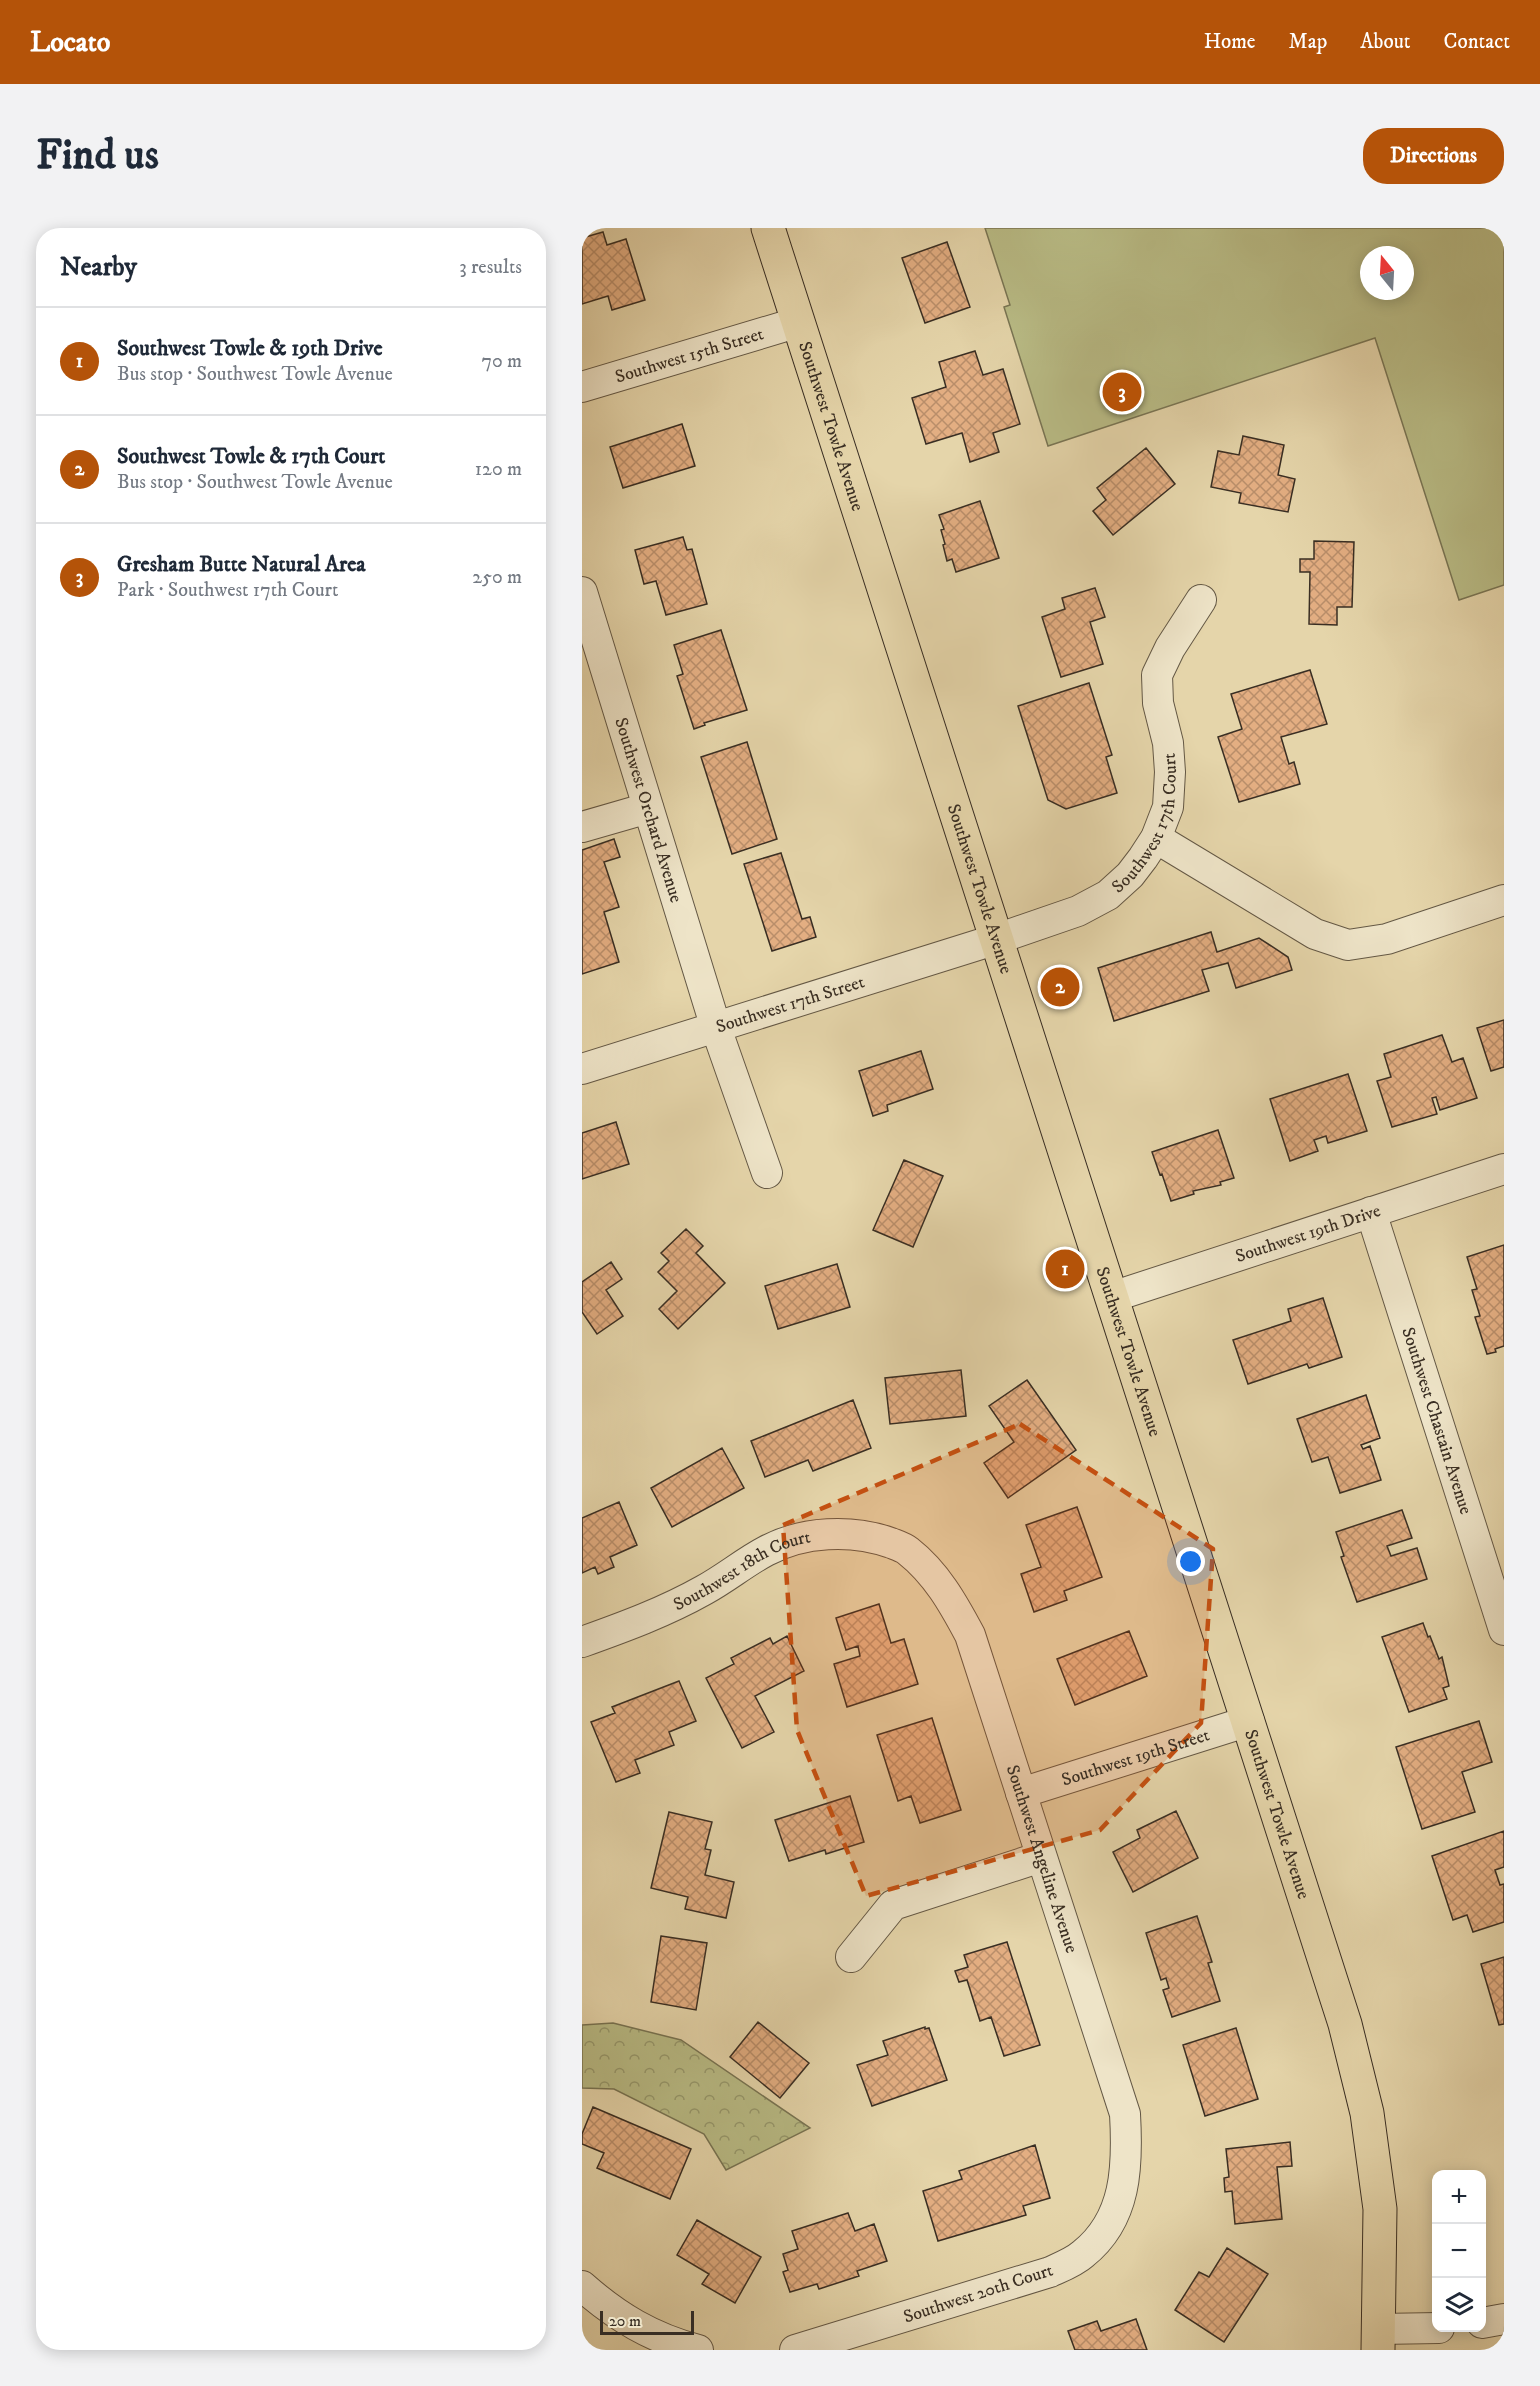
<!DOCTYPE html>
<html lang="en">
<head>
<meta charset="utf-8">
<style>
	body { margin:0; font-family:"IM FELL DW Pica",serif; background:#f2f2f3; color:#1f2937 }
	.controls { position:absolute; right:18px; bottom:18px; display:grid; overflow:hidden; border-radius:12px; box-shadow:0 3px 15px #0003 }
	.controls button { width:54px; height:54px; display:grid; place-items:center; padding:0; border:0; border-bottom:2px solid #e0e1e3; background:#fff; color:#1f2937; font:30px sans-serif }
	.compass { position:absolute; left:778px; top:18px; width:54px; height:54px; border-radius:50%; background:#fff; box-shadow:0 3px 15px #0003; rotate:342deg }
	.scale { position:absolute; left:18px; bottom:15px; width:94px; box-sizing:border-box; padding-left:6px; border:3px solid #392e23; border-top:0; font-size:16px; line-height:21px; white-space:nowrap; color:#392e23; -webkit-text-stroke:4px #eee4c8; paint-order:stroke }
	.you { position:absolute; left:609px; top:1334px; width:21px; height:21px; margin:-15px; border:4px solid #fff; border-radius:50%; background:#1a73e8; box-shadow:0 0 0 9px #1a73e833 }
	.badge { display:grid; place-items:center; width:39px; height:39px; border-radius:50%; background:#b45309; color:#fff; font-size:20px; font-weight:700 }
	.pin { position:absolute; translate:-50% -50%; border:3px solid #fff; box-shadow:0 2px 6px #0006 }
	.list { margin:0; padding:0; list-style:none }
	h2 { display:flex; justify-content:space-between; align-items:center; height:78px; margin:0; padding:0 24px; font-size:26px }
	h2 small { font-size:20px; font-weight:400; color:#747a83 }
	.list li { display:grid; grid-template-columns:39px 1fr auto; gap:18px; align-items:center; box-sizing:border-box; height:108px; padding:0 24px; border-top:2px solid #e0e1e3 }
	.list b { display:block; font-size:22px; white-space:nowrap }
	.list p { margin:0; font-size:20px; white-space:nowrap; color:#747a83 }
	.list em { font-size:20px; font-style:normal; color:#747a83 }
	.icon { flex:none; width:33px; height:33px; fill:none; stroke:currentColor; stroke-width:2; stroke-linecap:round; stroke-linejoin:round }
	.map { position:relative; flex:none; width:922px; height:2122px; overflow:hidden; border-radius:24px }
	header { display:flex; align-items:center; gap:36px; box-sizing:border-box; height:84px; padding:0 30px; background:#b45309; color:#fff }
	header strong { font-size:28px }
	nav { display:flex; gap:33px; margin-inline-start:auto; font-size:21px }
	.intro { display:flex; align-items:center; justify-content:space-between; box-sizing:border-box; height:144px; padding:0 36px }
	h1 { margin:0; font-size:42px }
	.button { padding:15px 27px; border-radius:24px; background:#b45309; color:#fff; font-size:21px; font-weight:700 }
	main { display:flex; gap:36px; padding:0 36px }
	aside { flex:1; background:#fff; border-radius:24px; box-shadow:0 3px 15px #0003 }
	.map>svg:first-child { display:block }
	.forest { fill:url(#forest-crowns); stroke:#797554; stroke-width:1.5 }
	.green { fill:#b9bc86; stroke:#797554; stroke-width:1.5; fill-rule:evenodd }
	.building { fill:url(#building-cross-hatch); stroke:#392e23; stroke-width:1.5 }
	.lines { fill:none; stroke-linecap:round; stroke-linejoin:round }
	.minor-casing { stroke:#645845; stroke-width:32 }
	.major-casing { stroke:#392e23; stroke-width:35 }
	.minor { stroke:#eee4c8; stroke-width:30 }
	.major { stroke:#e5d5aa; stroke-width:33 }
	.marked { fill:#c55011; fill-opacity:0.2; stroke:#c55011; stroke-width:4.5; stroke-dasharray:12 8; stroke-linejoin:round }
	.labels { text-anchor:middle; stroke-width:6; stroke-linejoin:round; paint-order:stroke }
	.street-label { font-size:18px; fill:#392e23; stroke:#eee4c8 }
</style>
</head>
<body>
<header>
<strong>Locato</strong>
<nav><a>Home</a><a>Map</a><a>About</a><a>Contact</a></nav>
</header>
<div class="intro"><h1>Find us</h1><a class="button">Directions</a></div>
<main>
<aside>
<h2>Nearby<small>3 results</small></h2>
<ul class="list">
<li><span class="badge">1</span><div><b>Southwest Towle &amp; 19th Drive</b><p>Bus stop · Southwest Towle Avenue</p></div><em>70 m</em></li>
<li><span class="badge">2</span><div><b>Southwest Towle &amp; 17th Court</b><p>Bus stop · Southwest Towle Avenue</p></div><em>120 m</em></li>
<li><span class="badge">3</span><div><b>Gresham Butte Natural Area</b><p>Park · Southwest 17th Court</p></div><em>250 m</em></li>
</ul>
</aside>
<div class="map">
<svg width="922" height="2122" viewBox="0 0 922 2122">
	<defs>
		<pattern id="forest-crowns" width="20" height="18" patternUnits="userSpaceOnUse" patternTransform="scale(1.5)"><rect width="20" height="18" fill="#b9bc86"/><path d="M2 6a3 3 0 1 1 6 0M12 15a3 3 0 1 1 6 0" fill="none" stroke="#97996d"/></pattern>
		<pattern id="building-cross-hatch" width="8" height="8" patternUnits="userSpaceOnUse" patternTransform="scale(1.5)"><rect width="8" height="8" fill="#e3ae82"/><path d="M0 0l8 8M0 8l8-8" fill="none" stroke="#b98e6a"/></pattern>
	</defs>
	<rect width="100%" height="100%" fill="#e5d5aa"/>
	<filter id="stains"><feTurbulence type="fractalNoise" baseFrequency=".00333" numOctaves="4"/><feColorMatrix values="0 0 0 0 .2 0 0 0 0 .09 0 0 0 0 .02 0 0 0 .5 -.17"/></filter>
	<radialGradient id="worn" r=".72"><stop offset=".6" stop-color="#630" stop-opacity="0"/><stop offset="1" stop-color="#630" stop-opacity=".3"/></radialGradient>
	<path class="forest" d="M31,1795L99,1812L228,1900L144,1942L122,1906L32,1861L0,1860V1797Z"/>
	<path class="green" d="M403,0H922V357L877,372L793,110L466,218L422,79L428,77ZM787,27H823V63H787Z"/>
	<path class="building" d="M21,4L25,17L44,11L63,72L30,82L26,68L0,76V10Z
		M365,14L388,79L343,95L320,30Z
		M393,123L401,147L421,141L438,196L411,205L417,224L388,234L380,205L344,216L330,170L364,159L357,134Z
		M100,196L113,238L41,260L28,219Z
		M661,208L702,217L696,247L713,251L706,284L657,275L659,265L629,259L636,223L657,227Z
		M564,220L593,256L531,307L511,283L524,272L515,260Z
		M398,273L417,330L374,344L370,331L365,333L361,317L363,316L359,302L362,301L357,287Z
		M101,309L105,322L110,321L125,376L84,387L74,353L62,356L53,322Z
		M732,313L772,314L770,379H755V397L727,396L728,344H718V331H732Z
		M513,360L523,389L508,394L521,436L479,449L460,389L483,381L480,370Z
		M139,402L165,482L122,495L123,497L112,501L95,448L101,446L92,417Z
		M728,442L745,496L699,509L707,536L712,534L718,556L657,574L636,509L660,501L649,466Z
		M507,455L530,527L524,529L535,565L484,581L466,572L436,478Z
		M165,514L195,611L150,626L119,529Z
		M32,611L38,629L22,634L37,679L22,684L37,734L0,746V622Z
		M199,625L220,691L228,689L234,709L190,723L162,636Z
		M629,704L635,724L677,710L706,729L710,742L654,760L646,735L620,742L627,763L532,793L516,740Z
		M922,792V839L909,843L895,800Z
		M860,807L870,834L881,830L895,870L858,882L854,869L850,870L855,886L810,899L795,853L809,849L802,826Z
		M339,823L351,861L305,877L306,883L291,888L277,843Z
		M766,846L785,903L746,915L744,908L732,912L736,923L708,933L688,871Z
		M34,894L47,936L0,951V905Z
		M636,902L652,950L638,954L639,957L611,963L612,966L589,973L580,946L578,947L570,924Z
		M322,932L361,948L331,1019L291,1002Z
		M104,1001L121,1018L114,1025L143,1055L96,1101L77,1081L95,1063L76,1044L87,1033L79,1025Z
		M922,1017V1118L913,1121L914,1124L905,1126L893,1089L898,1088L890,1062L895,1061L885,1029Z
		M29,1034L40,1051L24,1062L41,1088L15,1106L0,1084V1054Z
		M255,1036L268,1079L196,1101L183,1058Z
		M741,1070L760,1129L727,1140L725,1136L666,1156L651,1112L709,1093L706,1081Z
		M379,1142L384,1188L308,1196L303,1150Z
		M445,1152L494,1222L426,1270L402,1235L432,1214L407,1178Z
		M784,1167L798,1210L779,1217L781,1221L788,1218L799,1252L758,1265L746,1229L730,1234L715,1191Z
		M271,1172L289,1220L231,1243L226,1232L183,1249L169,1213Z
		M140,1220L162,1260L90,1299L69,1260Z
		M37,1274L55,1317L28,1329L32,1339L16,1346L13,1339L0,1345V1290Z
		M495,1279L520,1349L482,1363L485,1372L452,1384L439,1346L459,1339L444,1297Z
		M820,1282L830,1310L805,1318L809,1328L835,1320L845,1351L775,1374L759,1329L762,1328L754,1304Z
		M297,1376L309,1415L322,1411L336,1456L265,1479L252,1436L278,1428L276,1418L264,1422L254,1390Z
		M841,1395L846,1409L848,1408L857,1431L860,1429L867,1458L861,1460L865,1471L827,1484L800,1409Z
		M547,1403L565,1448L493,1477L475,1431Z
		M205,1408L222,1443L173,1468L192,1504L160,1520L124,1450L152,1436L149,1430L188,1410L191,1416Z
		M97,1453L114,1493L87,1504L92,1517L53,1532L58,1545L34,1554L9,1494L33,1485L30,1479Z
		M350,1490L379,1582L338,1595L329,1568L316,1573L295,1507Z
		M897,1493L910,1534L880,1544L893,1584L840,1601L814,1519Z
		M268,1568L282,1614L244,1626L243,1622L207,1633L193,1592Z
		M594,1583L616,1630L551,1664L531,1624L558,1610L555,1602Z
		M87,1584L130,1594L123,1621L129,1622L123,1647L152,1654L144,1690L103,1681L106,1669L69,1660Z
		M922,1603V1639L913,1642L918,1657L922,1656V1694L891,1704L885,1687L871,1692L850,1628Z
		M615,1688L630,1734L626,1735L638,1773L590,1789L581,1762L587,1760L584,1750L579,1752L564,1705Z
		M79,1708L125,1715L114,1782L69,1774Z
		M425,1714L458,1817L422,1828L409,1789L398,1793L385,1752L377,1754L373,1743L386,1739L382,1727Z
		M922,1729V1796L917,1797L899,1736Z
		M176,1794L227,1835L198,1870L148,1829Z
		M343,1799V1801L347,1800L365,1852L290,1878L275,1837L306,1827L301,1813Z
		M654,1800L676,1871L623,1888L601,1817Z
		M11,1879L109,1921L88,1971L15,1940L22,1925L0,1916V1906Z
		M708,1914L710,1938L695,1939L700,1991L653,1996L650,1963L643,1964L642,1950L647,1949L644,1921Z
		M453,1917L468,1970L441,1978L444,1987L356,2013L341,1963L380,1951L377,1943Z
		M266,1985L273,2003L292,1996L305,2033L275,2043L277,2048L237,2061L235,2056L208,2064L201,2044L206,2042L201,2026L216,2021L210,2003Z
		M115,1992L179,2029L153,2075L120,2056L127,2046L95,2027Z
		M645,2020L686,2046L642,2114L593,2082L617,2044L627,2049Z
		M554,2091L565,2122H493L486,2103L515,2093L519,2103Z"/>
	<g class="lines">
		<g class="minor-casing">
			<g id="minor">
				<path id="s1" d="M0,159L217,94"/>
				<path id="s2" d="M0,364L134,800L185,945"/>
				<path d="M0,599L66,580"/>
				<path d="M574,610L733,706L766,717L805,711L922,672"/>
				<path id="s3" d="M0,841L415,711L496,683L526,667L548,647L561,630L574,610L586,579L588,544L586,515L576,475L575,447L588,420L619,372"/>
				<path id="s4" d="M789,984L922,1402"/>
				<path id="s5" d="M530,1069L922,941"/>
				<path id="s6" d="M0,1414C42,1399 83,1384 122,1362C144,1350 163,1334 184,1323C221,1303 270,1301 309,1315C314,1317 321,1319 326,1323C354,1345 371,1375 388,1407L543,1886C546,1938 545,1991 501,2026C492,2034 479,2039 468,2044L213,2122"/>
				<path id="s7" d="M439,1565L667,1493"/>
				<path d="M269,1729L311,1677L459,1629"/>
				<path d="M0,2058C35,2089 70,2110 116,2122"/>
				<path d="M900,2095L922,2091"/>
				<path d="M797,2101L857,2100"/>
			</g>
		</g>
		<g class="major-casing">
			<g id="major">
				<path id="s8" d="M186,0L763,1796L785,1885L798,1981L796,2122"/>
			</g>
		</g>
		<use href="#minor" class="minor"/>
		<use href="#major" class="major"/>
	</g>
	<path class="marked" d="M438,1196L631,1321L619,1495L518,1602L284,1668L215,1502L201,1297Z"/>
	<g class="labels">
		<g class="street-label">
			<text dy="6" stroke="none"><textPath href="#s1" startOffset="112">Southwest 15th Street</textPath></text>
			<text dy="6" stroke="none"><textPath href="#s8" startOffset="208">Southwest Towle Avenue</textPath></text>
			<text dy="6" stroke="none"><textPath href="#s2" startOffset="228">Southwest Orchard Avenue</textPath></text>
			<text dy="6" stroke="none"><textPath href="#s3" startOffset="640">Southwest 17th Court</textPath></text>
			<text dy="6" stroke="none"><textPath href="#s8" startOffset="694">Southwest Towle Avenue</textPath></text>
			<text dy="6" stroke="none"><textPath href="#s3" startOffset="218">Southwest 17th Street</textPath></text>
			<text dy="6" stroke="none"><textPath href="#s5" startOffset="206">Southwest 19th Drive</textPath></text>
			<text dy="6" stroke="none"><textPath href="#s8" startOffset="1180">Southwest Towle Avenue</textPath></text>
			<text dy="6" stroke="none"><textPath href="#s4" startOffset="219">Southwest Chastain Avenue</textPath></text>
			<text dy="6" stroke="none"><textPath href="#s6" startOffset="176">Southwest 18th Court</textPath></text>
			<text dy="6" stroke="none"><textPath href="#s7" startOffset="120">Southwest 19th Street</textPath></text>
			<text dy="6" stroke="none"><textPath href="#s8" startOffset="1666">Southwest Towle Avenue</textPath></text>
			<text dy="6" stroke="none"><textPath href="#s6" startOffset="694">Southwest Angeline Avenue</textPath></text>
			<text transform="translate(396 2065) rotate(-18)" y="6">Southwest 20th Court</text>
		</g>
	</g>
	<rect width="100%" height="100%" filter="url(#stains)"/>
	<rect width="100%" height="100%" fill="url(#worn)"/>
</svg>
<div class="controls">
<button>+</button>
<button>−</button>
<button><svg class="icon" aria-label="layers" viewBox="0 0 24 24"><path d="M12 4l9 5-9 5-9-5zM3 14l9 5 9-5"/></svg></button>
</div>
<svg class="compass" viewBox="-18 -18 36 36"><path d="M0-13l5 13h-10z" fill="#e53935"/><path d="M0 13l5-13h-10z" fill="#747a83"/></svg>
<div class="scale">20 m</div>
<div class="you"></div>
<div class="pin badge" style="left:483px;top:1041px">1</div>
<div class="pin badge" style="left:478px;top:759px">2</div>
<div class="pin badge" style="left:540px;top:164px">3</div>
</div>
</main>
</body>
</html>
